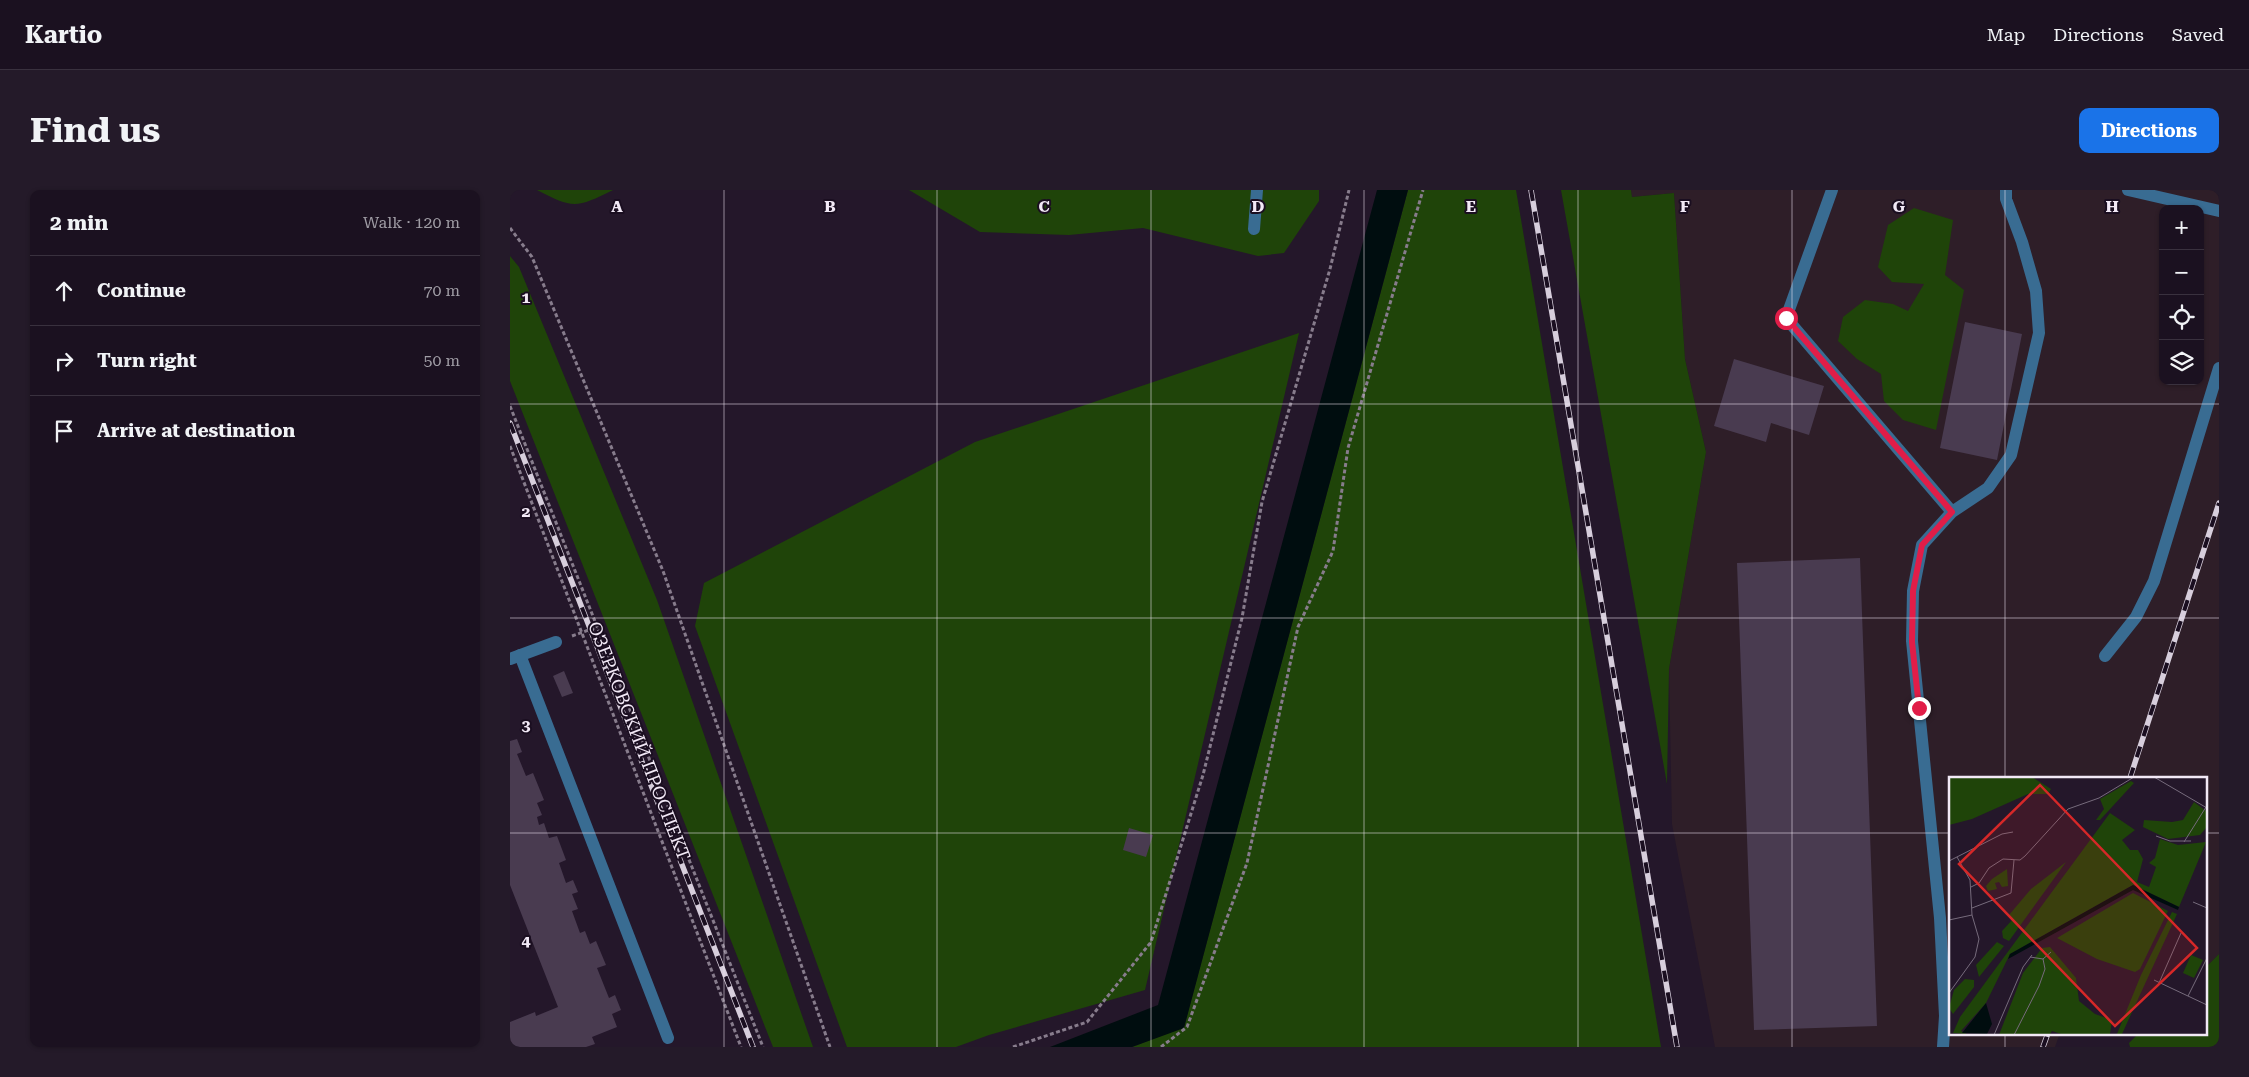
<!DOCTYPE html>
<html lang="en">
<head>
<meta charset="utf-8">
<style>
	body { margin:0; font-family:"Roboto Serif",serif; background:#241a29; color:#f1f3f6 }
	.controls { position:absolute; right:15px; top:15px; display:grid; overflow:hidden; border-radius:10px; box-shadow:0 1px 4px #0004 }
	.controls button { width:45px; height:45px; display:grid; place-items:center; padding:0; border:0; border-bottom:1px solid #39313e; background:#1b1120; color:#f1f3f6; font:25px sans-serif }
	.stop { position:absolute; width:15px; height:15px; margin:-11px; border:4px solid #e11d48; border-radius:50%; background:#fff }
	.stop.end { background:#e11d48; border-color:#fff; box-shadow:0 1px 5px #0008 }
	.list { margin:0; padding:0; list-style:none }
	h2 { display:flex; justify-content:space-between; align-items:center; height:65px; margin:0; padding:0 20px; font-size:21px }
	h2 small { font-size:16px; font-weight:400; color:#a09da5 }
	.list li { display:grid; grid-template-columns:32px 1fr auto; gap:15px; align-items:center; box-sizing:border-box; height:70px; padding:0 20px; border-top:1px solid #39313e }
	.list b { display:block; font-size:19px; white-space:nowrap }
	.list em { font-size:16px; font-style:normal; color:#a09da5 }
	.icon { flex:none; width:28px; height:28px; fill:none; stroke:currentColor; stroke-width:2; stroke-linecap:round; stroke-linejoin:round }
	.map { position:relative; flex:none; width:1709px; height:857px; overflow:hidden; border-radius:10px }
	header { display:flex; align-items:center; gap:30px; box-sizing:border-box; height:70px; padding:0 25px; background:#1b1120; border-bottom:1px solid #39313e }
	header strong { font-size:24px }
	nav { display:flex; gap:28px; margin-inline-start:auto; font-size:18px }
	.intro { display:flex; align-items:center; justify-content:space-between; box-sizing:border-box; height:120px; padding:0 30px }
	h1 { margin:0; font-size:35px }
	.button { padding:12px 22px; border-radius:10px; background:#1a73e8; color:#fff; font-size:18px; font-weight:700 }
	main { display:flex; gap:30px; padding:0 30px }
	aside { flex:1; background:#1b1120; border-radius:10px; box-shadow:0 1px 4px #0004 }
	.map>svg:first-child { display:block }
	.industrial { fill:#2e1e28; fill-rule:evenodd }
	.green { fill:#1f4409 }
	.water { fill:#000d0f }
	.building { fill:#493b50 }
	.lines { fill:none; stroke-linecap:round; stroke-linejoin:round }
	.path { stroke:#877c8c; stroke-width:3; stroke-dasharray:4 2.5; stroke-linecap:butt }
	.lane { stroke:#396c92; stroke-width:12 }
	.street { stroke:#396c92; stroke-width:12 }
	.rail-casing { stroke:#d7cedc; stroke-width:5.5 }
	.rail { stroke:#1a0e20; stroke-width:4; stroke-dasharray:11; stroke-linecap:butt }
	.route { stroke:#e11d48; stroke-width:6 }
	.grid { fill:none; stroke:#f2e9f6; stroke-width:1; stroke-opacity:0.55 }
	.labels { text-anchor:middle; stroke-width:4; stroke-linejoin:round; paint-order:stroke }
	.street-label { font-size:18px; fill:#f2e9f6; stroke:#1a0e20 }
	.inset-road { fill:none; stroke:#766b7c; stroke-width:1 }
	.view { fill:#d62828; fill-opacity:0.15; stroke:#d62828; stroke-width:2.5 }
	.inset-edge { fill:none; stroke:#f2e9f6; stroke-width:2.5 }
	.grid-label { font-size:16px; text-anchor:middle; font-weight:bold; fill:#f2e9f6; stroke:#1a0e20; stroke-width:4; stroke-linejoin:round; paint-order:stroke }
</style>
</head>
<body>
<header>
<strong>Kartio</strong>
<nav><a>Map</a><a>Directions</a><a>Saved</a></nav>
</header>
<div class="intro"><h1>Find us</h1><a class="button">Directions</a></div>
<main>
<aside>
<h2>2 min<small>Walk · 120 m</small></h2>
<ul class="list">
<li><svg class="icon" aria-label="ahead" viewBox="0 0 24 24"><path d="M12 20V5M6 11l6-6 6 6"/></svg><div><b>Continue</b></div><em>70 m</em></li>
<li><svg class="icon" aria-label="right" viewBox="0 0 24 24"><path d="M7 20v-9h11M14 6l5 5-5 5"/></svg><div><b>Turn right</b></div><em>50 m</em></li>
<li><svg class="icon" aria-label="arrive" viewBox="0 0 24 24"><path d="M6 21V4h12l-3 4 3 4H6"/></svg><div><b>Arrive at destination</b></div></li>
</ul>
</aside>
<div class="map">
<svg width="1709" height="857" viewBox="0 0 1709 857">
	<rect width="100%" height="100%" fill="#24172a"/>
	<path class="industrial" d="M1121,0H1709V764L1695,778V588H1440V843H1550L1545,857H1205L1162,634L1159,479L1196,262L1175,169L1164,3L1122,7ZM1653,19H1690V191H1653Z"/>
	<path class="green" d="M27,0H103C67,18 63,19 27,0Z
		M399,0H809V11L774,63L748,66L633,38L559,45L470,42Z
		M898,0H1006L1151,857H622L674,837Z
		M1051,0H1121L1122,7L1164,3L1175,169L1196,262L1159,479L1157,594Z
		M1404,18L1443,30L1435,85L1454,100L1426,240L1393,230L1374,211L1371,184L1347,169L1328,151L1333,127L1355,110L1383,114L1398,121L1414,94L1382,92L1368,77L1378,35Z
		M0,66L9,77L147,410L303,857H263L0,191Z
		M789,143L635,800L479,845L446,857H337L185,436L194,393L465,252Z
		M1709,764V857H1620L1619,853L1629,843H1695V778Z"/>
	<path class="water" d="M867,0H898L674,838L622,857H540L648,815Z"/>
	<path class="building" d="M1455,132L1512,144L1487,270L1430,258Z
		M1224,169L1314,196L1299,245L1261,233L1256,252L1204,236Z
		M1350,368L1367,836L1244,840L1227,373Z
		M54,481L63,503L52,507L43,486Z
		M7,549L12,562L7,564L16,586L23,583L34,610L27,613L32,625L27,627L29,635L34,633L39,648L47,646L56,670L49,673L56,693L63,690L68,702L62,704L68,719L62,721L70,743L75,741L80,754L86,751L96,775L87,778L99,808L105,805L111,820L102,824L107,837L82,847L85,854L76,857H0V832L25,822L26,826L48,817L0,695V551Z
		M619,638L643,645L636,667L613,660Z"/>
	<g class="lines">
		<path class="path" d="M0,38L22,67L153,381L320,857
			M0,216L253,857
			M0,256L231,857
			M62,446L87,437
			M503,857L577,832L641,752L693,585L732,428L752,312L820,79L839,0
			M651,857L677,837L737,673L788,437L823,361L838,258L913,0"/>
		<path class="lane" d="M1322,0L1276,128L1442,322
			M1618,0L1709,21
			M744,39L747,0
			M10,465L158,848
			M1595,466L1626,427L1644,391L1709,178
			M1433,857L1435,826L1430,728L1402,451L1403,401L1412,355L1442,322L1478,298L1501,265L1529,143L1526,101L1512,52L1496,9V0"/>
		<path class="street" d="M0,469L46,452"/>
		<g class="rail-casing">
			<path id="rail" d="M1021,0L1167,857
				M0,233L243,857
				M1620,588L1709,313
				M1533,857L1538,843"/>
		</g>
		<use href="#rail" class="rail"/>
	</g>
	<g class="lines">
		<path class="route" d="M1276,128L1442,322L1412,355L1403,401L1402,452L1409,518"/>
	</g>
	<path class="grid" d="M214,0V857M427,0V857M641,0V857M854,0V857M1068,0V857M1282,0V857M1495,0V588M0,214H1709M0,428H1709M0,643H1440M1695,643H1709M1495,843V857"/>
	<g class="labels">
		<g class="street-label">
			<text transform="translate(129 551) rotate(69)" y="6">ОЗЕРКОВСКИЙ ПРОСПЕКТ</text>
		</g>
	</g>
	<g transform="translate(1439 587)">
		<rect width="258" height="258" fill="#24172a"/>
		<path d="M0,0H83L102,12L99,17H79L23,42L0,48ZM182,4L185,6L151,43H147L155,32L151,22ZM245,25L257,34V51L251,58L219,62L194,50L195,43L223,45L234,43ZM161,36L186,53L173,63L181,73H189L194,82L188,105L200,110L207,90L200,86L206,81L211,62L229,68L257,65L230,130L184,108L61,177L37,226L12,254L18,257L4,256L11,240ZM117,85L60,164L54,161L53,154L64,142L60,138L82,112ZM58,92L59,109L53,110L50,105L46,106L48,112L39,114L37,109L43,102ZM184,116L219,134L191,192L186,195L148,182L108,161ZM223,135L228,137L173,257H168L192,198ZM48,165L55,169L30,200L27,188ZM101,170L127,201L130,224L146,237L163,243L161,257H112L103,254L101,257L50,258L74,196L93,171ZM242,178L254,183L245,201L234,196ZM16,202L25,203V210L4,237L0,231L5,213Z" fill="#1f4409"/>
		<path d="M184,108L230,130L229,133L184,113L59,182L61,177ZM37,226L43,247L38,257L13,256Z" fill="#000d0f"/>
		<path class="inset-road" d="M205,0L258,31M207,59L221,64H242M235,65L257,30M0,84L53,57L64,55M22,110L30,106L40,91L54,82L71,83L76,79L119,32L150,21L185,0M244,125L258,131M23,131L62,116L65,83M0,143L23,138M81,180L94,182L102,175M205,203L258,228M210,206L232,156M0,216L26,180L30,162L23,138L21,103L8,80M239,219L258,181M45,258L74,190L83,178M65,258L90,209L96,192L94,182"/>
		<path class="view" d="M91,8L248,171L166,249L10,87Z"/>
		<rect width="258" height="258" class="inset-edge"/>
	</g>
	<g class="grid-label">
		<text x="107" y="22">A</text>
		<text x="320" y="22">B</text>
		<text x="534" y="22">C</text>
		<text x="748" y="22">D</text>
		<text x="961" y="22">E</text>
		<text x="1175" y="22">F</text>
		<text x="1389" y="22">G</text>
		<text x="1602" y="22">H</text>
		<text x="16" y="113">1</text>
		<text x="16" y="327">2</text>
		<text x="16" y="541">3</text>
		<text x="16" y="756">4</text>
	</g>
</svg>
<div class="controls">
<button>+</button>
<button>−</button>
<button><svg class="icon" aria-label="locate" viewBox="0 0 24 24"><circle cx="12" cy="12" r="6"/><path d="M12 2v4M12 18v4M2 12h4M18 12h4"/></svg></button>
<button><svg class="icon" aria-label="layers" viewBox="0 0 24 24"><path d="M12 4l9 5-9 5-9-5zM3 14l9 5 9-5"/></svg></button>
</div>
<div class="stop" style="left:1276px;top:128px"></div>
<div class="stop end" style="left:1409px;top:518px"></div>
</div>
</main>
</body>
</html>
